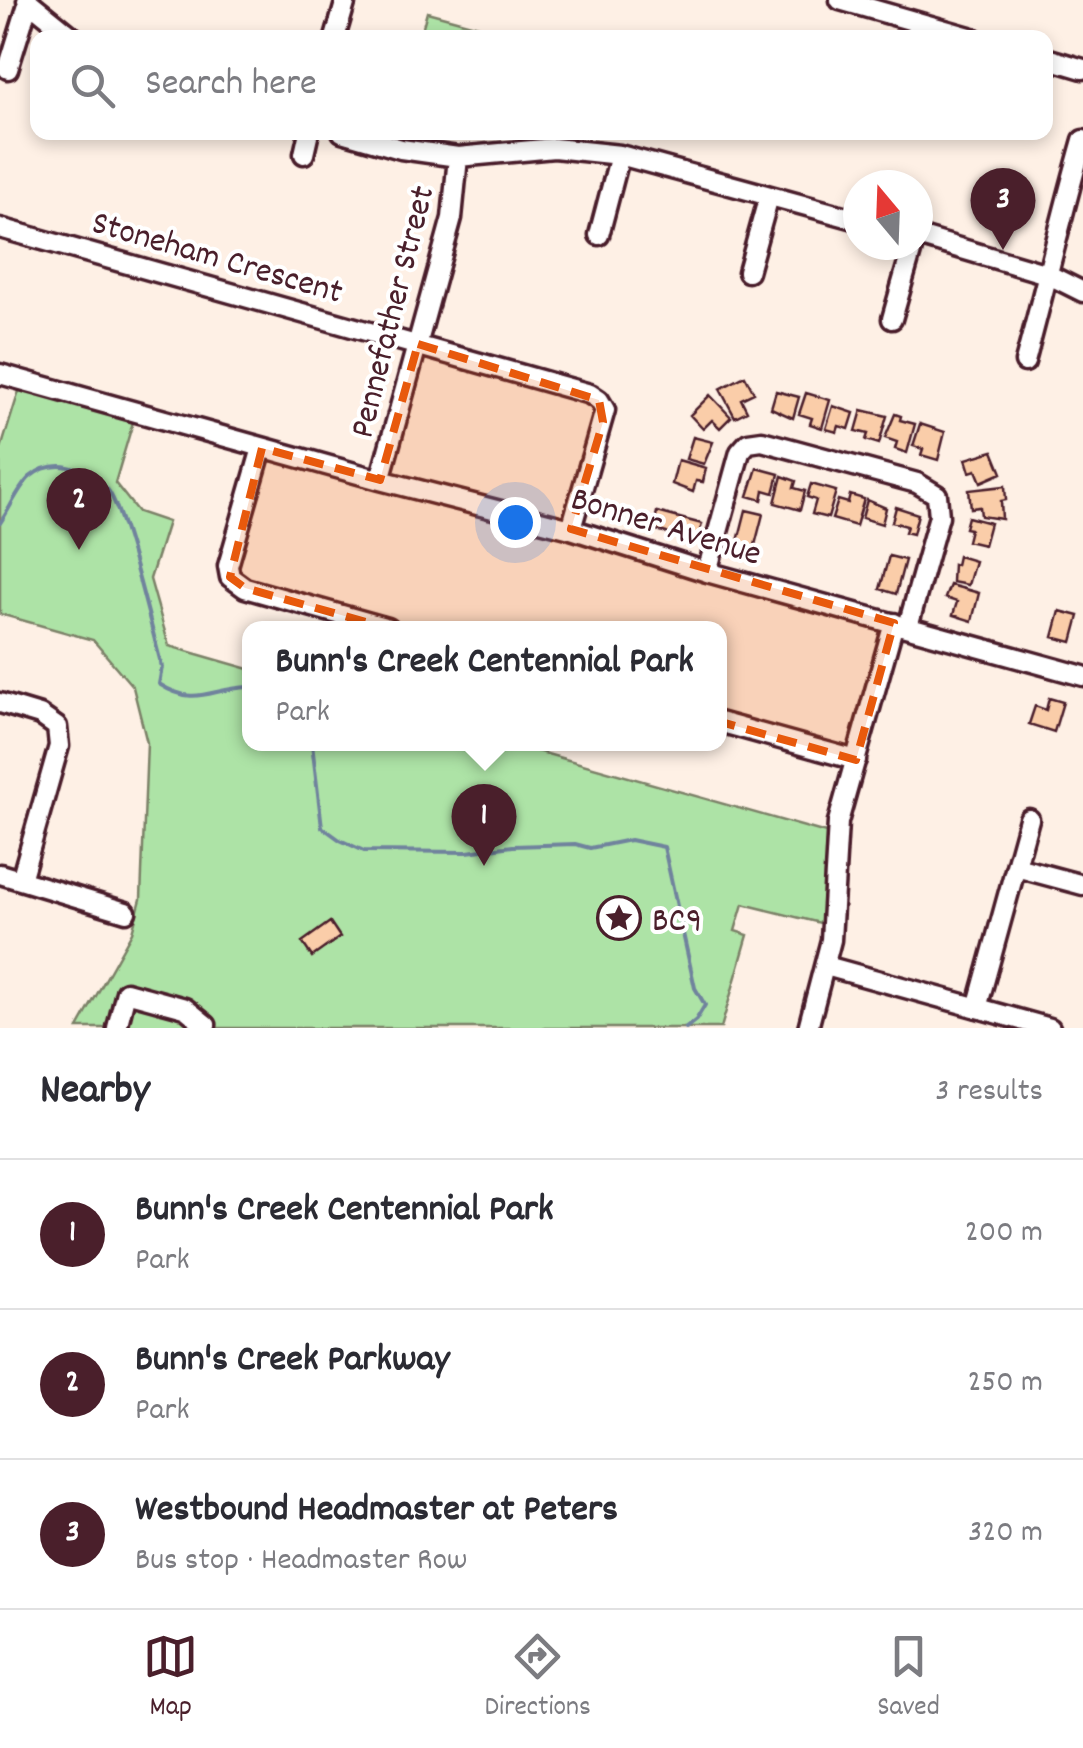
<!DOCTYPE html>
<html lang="en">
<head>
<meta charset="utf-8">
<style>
	body { margin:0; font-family:Dekko,sans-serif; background:#f2f2f3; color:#2b2b33 }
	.compass { position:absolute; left:843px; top:170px; width:90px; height:90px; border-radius:50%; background:#fff; box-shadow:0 5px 15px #0003; rotate:341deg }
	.you { position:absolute; left:515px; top:522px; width:35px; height:35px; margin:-25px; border:8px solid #fff; border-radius:50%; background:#1a73e8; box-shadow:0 0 0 15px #1a73e833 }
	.badge { display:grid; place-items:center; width:65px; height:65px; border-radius:50%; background:#4a1f2b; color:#fff; font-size:32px; font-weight:700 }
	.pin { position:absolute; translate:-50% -82px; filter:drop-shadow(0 2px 5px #0008) }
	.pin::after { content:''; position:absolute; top:52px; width:35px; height:30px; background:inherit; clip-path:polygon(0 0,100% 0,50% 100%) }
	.popup { position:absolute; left:242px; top:621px; width:485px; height:130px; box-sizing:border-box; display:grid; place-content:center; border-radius:20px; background:#fff; filter:drop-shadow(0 2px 8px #0005); font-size:32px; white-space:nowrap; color:#7c7c81 }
	.popup b { font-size:38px; color:#2b2b33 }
	.popup::after { content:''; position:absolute; left:50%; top:100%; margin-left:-20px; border:20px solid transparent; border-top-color:#fff }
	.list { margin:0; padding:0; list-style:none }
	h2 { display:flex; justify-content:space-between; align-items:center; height:130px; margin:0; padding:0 40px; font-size:42px }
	h2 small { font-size:32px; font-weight:400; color:#7c7c81 }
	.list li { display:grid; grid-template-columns:65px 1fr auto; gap:30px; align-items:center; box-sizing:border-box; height:150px; padding:0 40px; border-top:2px solid #e1e1e2 }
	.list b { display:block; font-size:38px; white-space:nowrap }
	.list p { margin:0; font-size:32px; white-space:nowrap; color:#7c7c81 }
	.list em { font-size:32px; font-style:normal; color:#7c7c81 }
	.icon { flex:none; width:55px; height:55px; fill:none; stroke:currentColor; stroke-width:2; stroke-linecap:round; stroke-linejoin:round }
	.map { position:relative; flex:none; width:1083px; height:1028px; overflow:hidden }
	.search { position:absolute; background:#fff; box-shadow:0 5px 15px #0003; left:30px; right:30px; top:30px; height:110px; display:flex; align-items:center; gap:25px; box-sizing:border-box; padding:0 35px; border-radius:20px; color:#7c7c81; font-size:38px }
	.sheet { height:580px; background:#fff }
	nav { display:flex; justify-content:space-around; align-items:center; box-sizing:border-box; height:140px; border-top:2px solid #e1e1e2; background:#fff; font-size:28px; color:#7c7c81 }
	nav a { display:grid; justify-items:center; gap:5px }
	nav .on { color:#4a1f2b }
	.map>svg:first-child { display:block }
	.green { fill:#ade3a6; stroke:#7c8168; stroke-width:2.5 }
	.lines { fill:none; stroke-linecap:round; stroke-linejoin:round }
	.stream { stroke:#70839d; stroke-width:4 }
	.building { fill:#facda9; stroke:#4a1f2b; stroke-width:2.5 }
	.minor-casing { stroke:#4a1f2b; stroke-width:25 }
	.minor { stroke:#fff; stroke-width:18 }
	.marked { fill:#e8590c; fill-opacity:0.2; stroke:#e8590c; stroke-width:8; stroke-dasharray:20 12; stroke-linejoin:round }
	.labels { text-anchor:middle; stroke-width:8; stroke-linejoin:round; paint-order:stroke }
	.street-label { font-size:35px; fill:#4a1f2b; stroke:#fff }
	.poi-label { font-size:35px; fill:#4a1f2b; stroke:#fff; text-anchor:start }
</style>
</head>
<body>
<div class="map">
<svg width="1083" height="1028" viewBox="0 0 1083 1028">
	<rect width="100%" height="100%" fill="#fef0e5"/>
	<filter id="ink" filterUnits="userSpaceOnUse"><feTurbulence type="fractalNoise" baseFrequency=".01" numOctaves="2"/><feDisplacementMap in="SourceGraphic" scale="20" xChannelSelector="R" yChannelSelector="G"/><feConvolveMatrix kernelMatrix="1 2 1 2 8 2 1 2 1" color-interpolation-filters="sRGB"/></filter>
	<g filter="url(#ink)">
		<path class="green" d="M427,12L519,37H420Z
			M20,388L133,422L115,483L138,512L168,522L150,579L169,646L249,669V744H512L826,833L824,924L743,904L735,931L748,935L721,1028H78L132,932L141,899L147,743L133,687L93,640L0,614V452Z"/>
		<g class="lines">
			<path class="stream" d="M0,523C10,509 18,488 30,477C54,457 86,467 106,488C123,504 153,636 162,667L159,684C197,708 210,688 249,687
				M312,744L322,827L340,840L364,851L467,852L513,846L575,844L590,848L630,840L664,847L695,988L705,1005L696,1020L686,1028"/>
		</g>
		<path class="building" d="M745,376L754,393L741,399L747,411L735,417L720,389Z
			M776,391L799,397L793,418L771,408Z
			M806,393L830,400L822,428L810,424L812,418L799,414Z
			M710,395L731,417L720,428L712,420L703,429L690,415Z
			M833,406L854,413L849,429L839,426L837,432L826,429Z
			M862,410L887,416L879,444L866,440L868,434L856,431Z
			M895,414L901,416L900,420L915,424L907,453L895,449L897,442L885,438Z
			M920,424L945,432L938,460L921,455L923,449L913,446Z
			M693,437L713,442L704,464L686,459Z
			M993,451L1002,473L981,482L976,470L970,472L966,459Z
			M678,460L706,468L703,482L696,481L693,492L672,484Z
			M757,468L779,474L774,493L764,490L762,500L748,496Z
			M782,476L796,481L794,488L805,491L800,510L775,503Z
			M811,484L836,491L828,518L812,514L816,500L807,497Z
			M1005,486L1006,500L1001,501L1002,519L981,516L980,507L971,508L969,490Z
			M850,495L864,499L856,526L832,519L838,500L848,503Z
			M867,500L886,508L882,524L862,518Z
			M896,507L918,514L913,534L905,532L907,526L892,522Z
			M746,510L763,514L753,553L736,549Z
			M657,512L702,524L697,542L653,529Z
			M968,517L990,523L984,545L967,541L970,529L965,528Z
			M889,556L905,560L896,594L880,589Z
			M958,556L975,561L968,585L952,582L953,564L956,565Z
			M950,585L979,593L972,621L953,615L957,602L945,598Z
			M1060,611L1079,616L1072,642L1053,637Z
			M1049,698L1063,702L1054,732L1029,724L1035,706L1046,710Z
			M330,922L340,937L312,957L302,942Z"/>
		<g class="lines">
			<g class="minor-casing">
				<path id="minor" d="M27,0L74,38
					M840,0L973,38
					M335,38L346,0
					M1046,58L1083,69
					M8,69L29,1
					M342,132L401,149L458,157L554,148L620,155L858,220
					M304,154L309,132
					M0,228L590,394L599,400L605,410L571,529
					M599,235L620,155
					M918,236L1047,274L1083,292
					M748,272L769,196
					M892,319L913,245
					M1025,362C1045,288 1062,214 1083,140
					M0,374L380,480L571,529L707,572L1083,676
					M262,448L228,566L230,577L245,588L388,628
					M380,480L452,218L458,157
					M707,572L740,452L748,443L762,441L917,483L937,495L939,516L908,626
					M0,703L40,715L57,727L59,746L21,880
					M719,722L856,760
					M1016,867L1083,885
					M0,874L126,912
					M826,966L1050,1028
					M977,1008L1029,819
					M117,1028L126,992L185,1008L206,1025L205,1028
					M808,1028L831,940L838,822L894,623"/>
			</g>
			<use href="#minor" class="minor"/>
		</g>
	</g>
	<path class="marked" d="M418,344L599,400L603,422L571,529L894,623L856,760L245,588L230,577L262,448L380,480Z"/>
	<defs>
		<g id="sight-ring" transform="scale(2.25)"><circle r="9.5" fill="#fff" stroke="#4a1f2b" stroke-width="1.5"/><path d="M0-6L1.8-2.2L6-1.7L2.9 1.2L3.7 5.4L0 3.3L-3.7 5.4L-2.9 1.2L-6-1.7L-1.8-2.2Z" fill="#4a1f2b"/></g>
	</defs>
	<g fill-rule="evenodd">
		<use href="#sight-ring" x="619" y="918"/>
	</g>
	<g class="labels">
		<g class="street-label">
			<text transform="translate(218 255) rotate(16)" y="12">Stoneham Crescent</text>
			<text transform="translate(390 311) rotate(-76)" y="12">Pennefather Street</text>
			<text transform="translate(667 524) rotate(17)" y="12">Bonner Avenue</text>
		</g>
		<g class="poi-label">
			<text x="652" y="930">BC9</text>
		</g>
	</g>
</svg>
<svg class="compass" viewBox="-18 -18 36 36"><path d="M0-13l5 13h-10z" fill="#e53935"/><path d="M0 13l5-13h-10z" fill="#7c7c81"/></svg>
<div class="you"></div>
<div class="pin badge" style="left:484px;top:866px">1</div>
<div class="popup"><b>Bunn's Creek Centennial Park</b>Park</div>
<div class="pin badge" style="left:79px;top:550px">2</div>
<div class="pin badge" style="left:1003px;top:250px">3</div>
<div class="search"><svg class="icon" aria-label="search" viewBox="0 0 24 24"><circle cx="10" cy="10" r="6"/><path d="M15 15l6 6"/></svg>Search here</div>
</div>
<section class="sheet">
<h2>Nearby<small>3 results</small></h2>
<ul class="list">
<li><span class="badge">1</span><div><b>Bunn's Creek Centennial Park</b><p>Park</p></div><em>200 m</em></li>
<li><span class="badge">2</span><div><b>Bunn's Creek Parkway</b><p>Park</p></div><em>250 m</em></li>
<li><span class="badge">3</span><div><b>Westbound Headmaster at Peters</b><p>Bus stop · Headmaster Row</p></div><em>320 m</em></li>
</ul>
</section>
<nav>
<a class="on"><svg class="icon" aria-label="map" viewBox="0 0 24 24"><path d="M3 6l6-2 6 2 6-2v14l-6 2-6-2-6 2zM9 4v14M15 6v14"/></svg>Map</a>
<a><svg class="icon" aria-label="directions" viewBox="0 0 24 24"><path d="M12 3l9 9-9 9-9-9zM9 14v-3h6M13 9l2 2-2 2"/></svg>Directions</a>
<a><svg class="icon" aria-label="saved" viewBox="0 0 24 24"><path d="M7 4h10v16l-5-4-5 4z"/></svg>Saved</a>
</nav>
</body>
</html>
